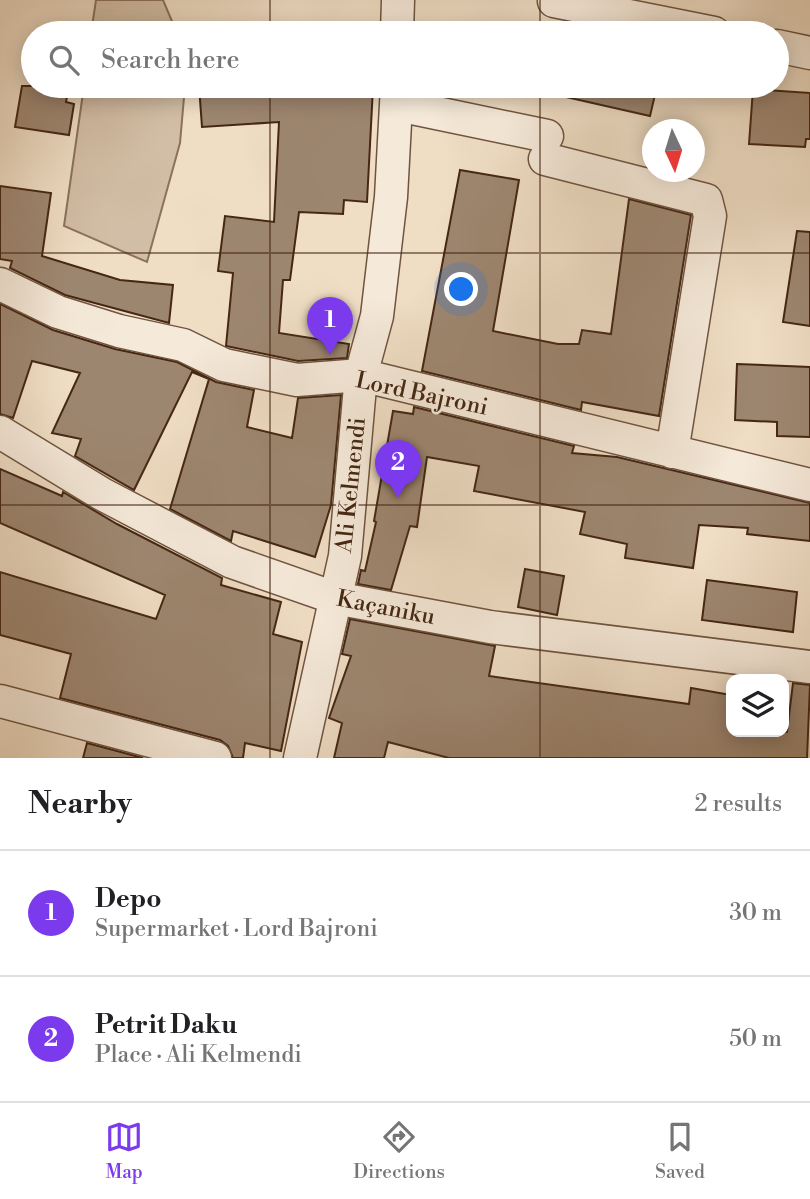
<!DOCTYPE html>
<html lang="en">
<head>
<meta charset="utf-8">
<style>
	body { margin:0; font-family:"Libre Bodoni",serif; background:#f6f6f6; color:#202124 }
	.controls { position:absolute; right:21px; bottom:21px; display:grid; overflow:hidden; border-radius:14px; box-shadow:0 4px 18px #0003 }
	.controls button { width:63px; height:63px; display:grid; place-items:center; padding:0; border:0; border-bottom:2px solid #e0e0e0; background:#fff; color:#202124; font:35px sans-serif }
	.compass { position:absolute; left:642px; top:119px; width:63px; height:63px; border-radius:50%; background:#fff; box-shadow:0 4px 18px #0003; rotate:176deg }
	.you { position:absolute; left:462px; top:290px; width:24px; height:24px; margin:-18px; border:5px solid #fff; border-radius:50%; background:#1a73e8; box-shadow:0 0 0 10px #1a73e833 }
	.badge { display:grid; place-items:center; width:46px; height:46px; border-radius:50%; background:#7c3aed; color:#fff; font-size:23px; font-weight:700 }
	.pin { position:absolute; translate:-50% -58px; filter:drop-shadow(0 2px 4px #0008) }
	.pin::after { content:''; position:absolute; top:37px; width:24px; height:21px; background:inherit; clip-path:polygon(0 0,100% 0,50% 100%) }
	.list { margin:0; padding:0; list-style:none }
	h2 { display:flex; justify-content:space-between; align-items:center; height:91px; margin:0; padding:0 28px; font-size:30px }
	h2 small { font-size:23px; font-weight:400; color:#757577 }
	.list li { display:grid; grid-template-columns:46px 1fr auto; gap:21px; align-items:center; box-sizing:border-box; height:126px; padding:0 28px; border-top:2px solid #e0e0e0 }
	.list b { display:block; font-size:26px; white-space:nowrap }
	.list p { margin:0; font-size:23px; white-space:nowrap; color:#757577 }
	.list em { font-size:23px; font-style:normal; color:#757577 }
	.icon { flex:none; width:38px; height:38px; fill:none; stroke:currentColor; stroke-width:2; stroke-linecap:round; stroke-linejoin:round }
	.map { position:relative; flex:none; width:810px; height:758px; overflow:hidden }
	.search { position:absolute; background:#fff; box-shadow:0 4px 18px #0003; left:21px; right:21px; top:21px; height:77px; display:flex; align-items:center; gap:18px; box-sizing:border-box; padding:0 24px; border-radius:38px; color:#757577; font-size:26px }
	.sheet { height:343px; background:#fff }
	nav { display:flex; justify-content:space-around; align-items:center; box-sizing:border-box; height:98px; border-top:2px solid #e0e0e0; background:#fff; font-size:19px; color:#757577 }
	nav a { display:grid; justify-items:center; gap:4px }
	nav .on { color:#7c3aed }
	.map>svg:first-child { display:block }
	.green { fill:#d2bea6; stroke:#8c725d; stroke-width:2 }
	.building { fill:#9d8670; stroke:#452714; stroke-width:2 }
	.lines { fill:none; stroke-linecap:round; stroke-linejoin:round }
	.minor-casing { stroke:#705440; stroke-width:35 }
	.minor { stroke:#f5e9d9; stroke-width:32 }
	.grid { fill:none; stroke:#452714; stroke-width:2; stroke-opacity:0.55 }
	.labels { text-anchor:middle; stroke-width:5; stroke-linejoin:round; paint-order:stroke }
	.street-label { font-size:23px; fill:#452714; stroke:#f5e9d9 }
</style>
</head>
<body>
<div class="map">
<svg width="810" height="758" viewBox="0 0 810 758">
	<rect width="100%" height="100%" fill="#efddc4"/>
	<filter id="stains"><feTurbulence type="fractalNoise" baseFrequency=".00286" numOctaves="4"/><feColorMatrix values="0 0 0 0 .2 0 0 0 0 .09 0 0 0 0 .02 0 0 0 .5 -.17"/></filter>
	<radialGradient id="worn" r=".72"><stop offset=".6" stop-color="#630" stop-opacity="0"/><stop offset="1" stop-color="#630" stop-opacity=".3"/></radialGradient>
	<path class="green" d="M96,0H163L177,33H91Z
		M84,86H185L180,143L147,262L64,226Z"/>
	<path class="building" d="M22,86H69L66,102L74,104L69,135L15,127Z
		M199,86L373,87L367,202L344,200L343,214L299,212L290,280H283L279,333L349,344L347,358L298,361L226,346L233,273L218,271L225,216L274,222L279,122L202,127Z
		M558,86H657L650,116L557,95Z
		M753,89L810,93V139H806L805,147L749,144Z
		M460,170L519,180L493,331L558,344H579L582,330L611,334L629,199L691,215L659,416L582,402L581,410L422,371Z
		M0,186L51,193L42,256L120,280L173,285L169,323L65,295L10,268L12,261L0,259Z
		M797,231L810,232V326L783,322Z
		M0,304L53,330L115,349L177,362L216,382L254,390L247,427L292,438L298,398L341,395L331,505L315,557L233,531L231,541L170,509L209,379L192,372L134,490L75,456L81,439L52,433L80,373L32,361L13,418L0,414Z
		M737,364L810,367V437L777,436V422L735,420Z
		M414,407L574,446L572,453L617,457L810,503V541L747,534L748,528L699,525L693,568L625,558L627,544L580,534L585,512L474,491L479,466L427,457L417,527L410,526L391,590L358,584L361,570L365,571L376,522L374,521L393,411L413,414Z
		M0,469L62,496L63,492L117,524L222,578L221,585L281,602L273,634L302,642L281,751L245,743L243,758H233L228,746L220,740L60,698L71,654L0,635V572L156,619L165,595L0,523Z
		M525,569L564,576L557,615L518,607Z
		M707,580L797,592L793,632L702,620Z
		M350,619L495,646L489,676L689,704L691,688L731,695V732H787L793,683L810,685L807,758H449L388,742L384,758H334L342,723L329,718L351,656L342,654Z
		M87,743L143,758H83Z"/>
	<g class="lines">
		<g class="minor-casing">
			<path id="minor" d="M554,1L714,33
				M397,33L398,0
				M777,46L810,53
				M398,105L547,136
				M545,159L706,200L710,216L672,452
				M0,284L58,312L119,331L183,345L224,365L297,380L361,375L810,485
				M0,432L102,494L232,562L335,598L490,627L810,667
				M0,701L215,758
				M300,758L345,556L361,375L377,316L391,197L397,86"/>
		</g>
		<use href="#minor" class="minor"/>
	</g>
	<path class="grid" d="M270,0V33M540,0V33M270,86V758M540,86V758M0,253H810M0,505H810"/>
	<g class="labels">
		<g class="street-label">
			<text transform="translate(422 393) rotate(12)" y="8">Lord Bajroni</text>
			<text transform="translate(350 485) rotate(-84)" y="8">Ali Kelmendi</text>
			<text transform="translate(386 607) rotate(11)" y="8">Kaçaniku</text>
		</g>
	</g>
	<rect width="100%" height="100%" filter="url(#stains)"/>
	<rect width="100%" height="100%" fill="url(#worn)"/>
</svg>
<div class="controls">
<button><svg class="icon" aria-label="layers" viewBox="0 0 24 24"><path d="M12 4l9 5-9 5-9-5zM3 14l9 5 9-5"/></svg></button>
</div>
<svg class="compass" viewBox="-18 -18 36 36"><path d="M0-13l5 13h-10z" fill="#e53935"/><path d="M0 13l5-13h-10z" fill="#757577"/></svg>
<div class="you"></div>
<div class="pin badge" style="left:330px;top:355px">1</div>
<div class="pin badge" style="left:398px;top:498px">2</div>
<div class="search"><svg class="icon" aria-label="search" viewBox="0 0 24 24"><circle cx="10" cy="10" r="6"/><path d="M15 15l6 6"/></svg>Search here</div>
</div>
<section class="sheet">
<h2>Nearby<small>2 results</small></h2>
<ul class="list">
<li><span class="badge">1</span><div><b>Depo</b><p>Supermarket · Lord Bajroni</p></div><em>30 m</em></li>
<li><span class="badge">2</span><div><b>Petrit Daku</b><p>Place · Ali Kelmendi</p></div><em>50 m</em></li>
</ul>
</section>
<nav>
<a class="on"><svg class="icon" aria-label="map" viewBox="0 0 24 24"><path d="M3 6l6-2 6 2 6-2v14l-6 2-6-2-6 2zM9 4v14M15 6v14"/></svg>Map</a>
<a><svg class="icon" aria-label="directions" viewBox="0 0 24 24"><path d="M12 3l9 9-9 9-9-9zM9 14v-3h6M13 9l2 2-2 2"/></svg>Directions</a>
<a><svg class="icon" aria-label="saved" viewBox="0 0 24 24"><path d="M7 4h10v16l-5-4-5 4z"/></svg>Saved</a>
</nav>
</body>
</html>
